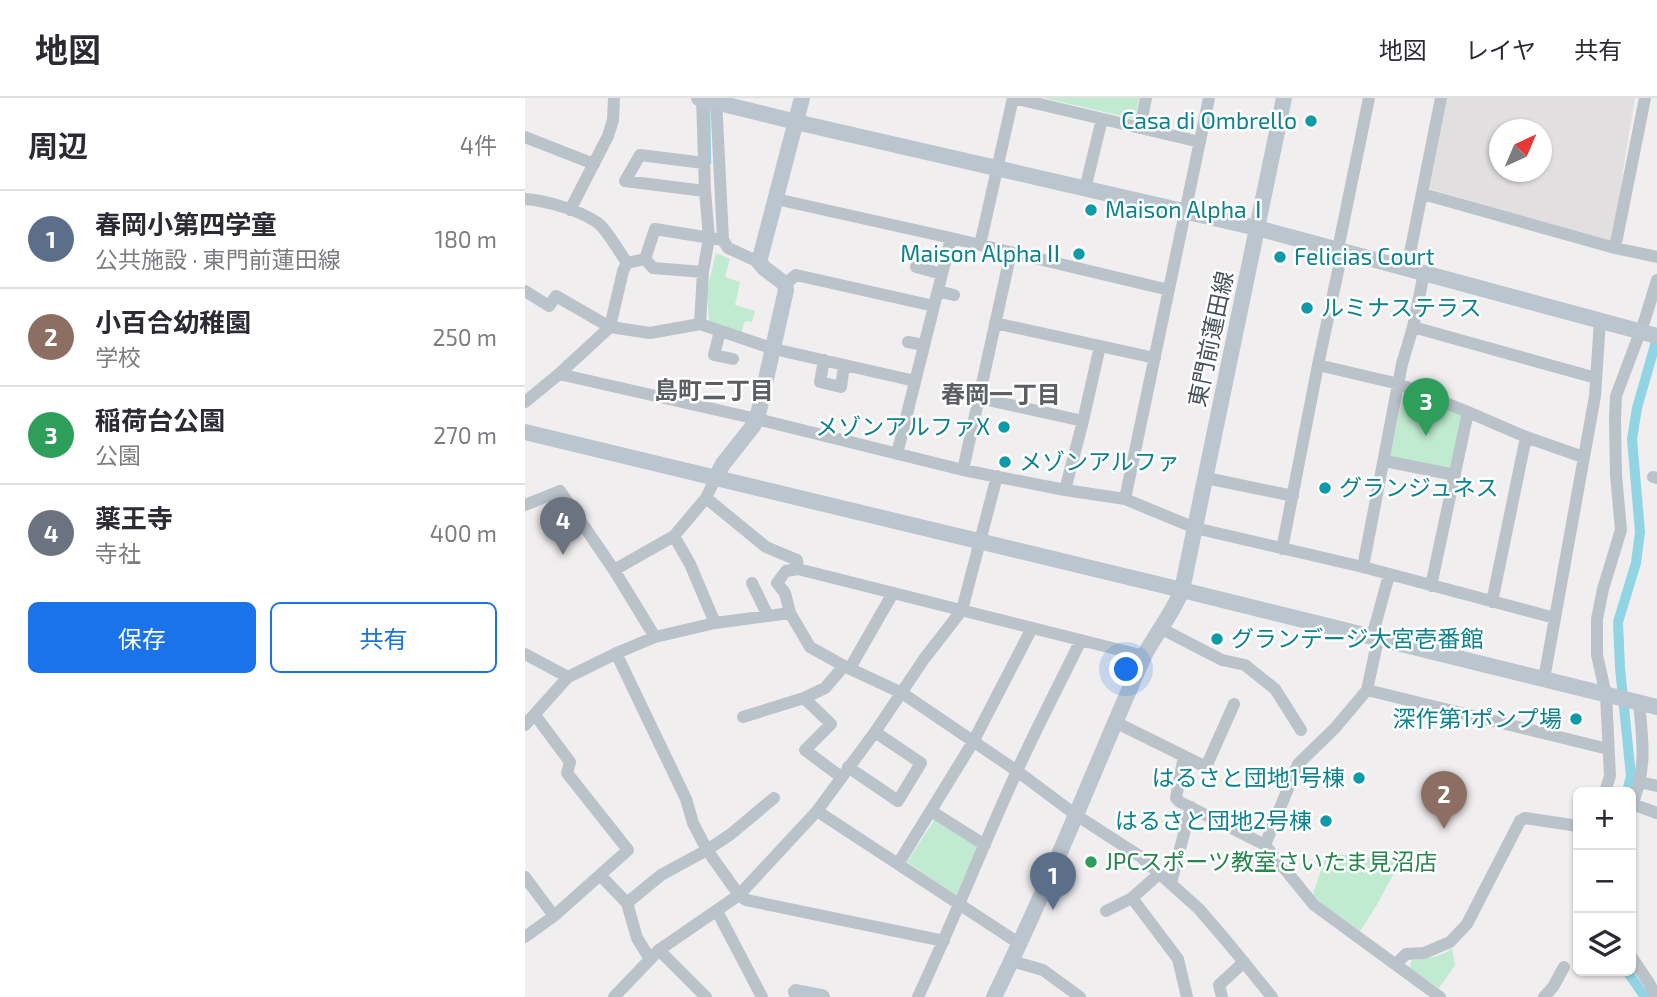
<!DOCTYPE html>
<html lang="ja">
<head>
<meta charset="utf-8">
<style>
	body { margin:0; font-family:"Exo 2","Noto Sans JP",sans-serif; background:#f7f7f7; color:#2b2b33 }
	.controls { position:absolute; right:21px; bottom:21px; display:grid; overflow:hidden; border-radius:10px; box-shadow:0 2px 5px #0004 }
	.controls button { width:63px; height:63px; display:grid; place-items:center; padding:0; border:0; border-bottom:2px solid #e1e1e2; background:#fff; color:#2b2b33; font:35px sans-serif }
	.compass { position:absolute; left:964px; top:21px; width:63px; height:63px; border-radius:50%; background:#fff; box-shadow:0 2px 5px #0004; rotate:44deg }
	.you { position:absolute; left:602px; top:572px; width:24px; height:24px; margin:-18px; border:5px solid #fff; border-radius:50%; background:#1a73e8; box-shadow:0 0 0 10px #1a73e833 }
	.badge { display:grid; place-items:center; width:46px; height:46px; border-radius:50%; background:#1a73e8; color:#fff; font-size:23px; font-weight:700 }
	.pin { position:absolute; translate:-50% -58px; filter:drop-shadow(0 2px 4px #0008) }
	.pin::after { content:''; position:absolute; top:37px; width:24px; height:21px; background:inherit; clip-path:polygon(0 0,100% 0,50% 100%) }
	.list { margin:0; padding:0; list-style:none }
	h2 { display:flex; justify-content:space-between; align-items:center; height:91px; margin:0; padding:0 28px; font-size:30px }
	h2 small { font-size:23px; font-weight:400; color:#7c7c81 }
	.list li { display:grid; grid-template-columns:46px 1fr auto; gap:21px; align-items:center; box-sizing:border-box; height:98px; padding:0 28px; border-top:2px solid #e1e1e2 }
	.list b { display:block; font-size:26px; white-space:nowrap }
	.list p { margin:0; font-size:23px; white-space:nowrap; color:#7c7c81 }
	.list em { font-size:23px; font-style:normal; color:#7c7c81 }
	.actions { display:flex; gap:14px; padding:21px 28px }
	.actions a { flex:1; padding:16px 0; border:2px solid #1a73e8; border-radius:10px; text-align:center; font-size:24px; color:#1a73e8 }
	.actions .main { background:#1a73e8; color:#fff }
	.icon { flex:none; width:38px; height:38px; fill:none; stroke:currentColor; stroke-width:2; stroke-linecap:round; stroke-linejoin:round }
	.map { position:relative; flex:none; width:1132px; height:899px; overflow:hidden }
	header { display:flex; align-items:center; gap:42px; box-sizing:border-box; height:98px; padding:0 35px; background:#fff; border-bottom:2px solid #e1e1e2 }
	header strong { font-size:33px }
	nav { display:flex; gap:38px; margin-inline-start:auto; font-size:24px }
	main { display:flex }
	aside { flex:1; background:#fff }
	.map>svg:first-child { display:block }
	.education { fill:#e1dfdf; fill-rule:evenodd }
	.green { fill:#c0ebd0 }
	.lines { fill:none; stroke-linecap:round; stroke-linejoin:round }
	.stream { stroke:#91d4e4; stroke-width:2.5 }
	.canal { stroke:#91d4e4; stroke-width:10 }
	.street { stroke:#bbc3ca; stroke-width:12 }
	.secondary { stroke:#bbc5ce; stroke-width:16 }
	.culture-dot { fill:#0f9aa8; stroke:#fff; stroke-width:2.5 }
	.leisure-dot { fill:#2e9e5b; stroke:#fff; stroke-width:2.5 }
	.labels { text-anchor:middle; stroke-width:5; stroke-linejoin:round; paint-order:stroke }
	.culture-label { font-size:23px; fill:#0d838f; stroke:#fff; text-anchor:end }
	.street-label { font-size:23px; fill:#48525a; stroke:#fff }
	.leisure-label { font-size:23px; fill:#27864d; stroke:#fff; text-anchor:start }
	.neighbourhood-label { font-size:24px; font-weight:bold; fill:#5b5f62; stroke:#fff }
</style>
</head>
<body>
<header>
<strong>地図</strong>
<nav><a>地図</a><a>レイヤ</a><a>共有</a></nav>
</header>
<main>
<aside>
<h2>周辺<small>4件</small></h2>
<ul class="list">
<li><span class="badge" style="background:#5c6f8a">1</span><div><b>春岡小第四学童</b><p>公共施設 · 東門前蓮田線</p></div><em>180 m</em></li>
<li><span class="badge" style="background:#8d6e63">2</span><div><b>小百合幼稚園</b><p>学校</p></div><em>250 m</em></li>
<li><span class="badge" style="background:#2e9e5b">3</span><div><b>稲荷台公園</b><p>公園</p></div><em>270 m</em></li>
<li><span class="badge" style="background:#6b7280">4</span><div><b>薬王寺</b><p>寺社</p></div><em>400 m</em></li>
</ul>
<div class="actions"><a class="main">保存</a><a>共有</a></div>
</aside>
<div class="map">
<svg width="1132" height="899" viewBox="0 0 1132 899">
	<rect width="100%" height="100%" fill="#f0eeee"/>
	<path class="education" d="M920,0H1110L1100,59L1089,142L1084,144L902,90ZM974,32H1016V74H974Z"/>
	<path class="green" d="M519,0H614L610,21Z
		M191,155L205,161L200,179L215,184L210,207L230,213L227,224L220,223L216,236L184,223L182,193Z
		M879,293L937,316L926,372L865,360Z
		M410,721L453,749L431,797L382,764Z
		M802,755L875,763L853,805L835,833L797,806L788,796Z
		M927,850L930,867L914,890L884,870L887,862C901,860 916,860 927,850Z"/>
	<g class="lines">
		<path class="stream" d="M184,9L185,65"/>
		<path class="canal" d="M1102,694L1106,678L1095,570L1093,524L1111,465L1115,434L1107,341L1112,310L1132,240
			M1102,873L1120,899"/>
		<path class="street" d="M191,0L198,142
			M489,0L675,44
			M615,30L621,0
			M0,39L69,66
			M179,65L115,57L100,83L180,93
			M560,91L577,21
			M898,96L1090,150L1132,159
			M0,101C23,103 54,112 73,125C82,132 95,155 102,165L98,173L85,229L34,276L0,304
			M251,101L426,140L644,192
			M45,112L83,38L88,22L89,0
			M455,147L488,0
			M1090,150L1120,0
			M120,161L128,170L178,174
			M102,165L120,161L130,131L198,142L203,150L234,164
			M391,169L417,176
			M882,170L916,0
			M260,186L271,177L409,208
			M0,193L24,208L31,198L85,229L125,235L175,226L249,251L390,283
			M413,193L429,197
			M470,225L630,260
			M175,226L178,174L184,140L180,93L177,0
			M888,229L1071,280
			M195,233L189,257L208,261
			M383,244L399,247
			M299,262L295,284L316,289L319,267
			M793,267L874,286L943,314L1001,339L1058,359
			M34,276L232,321L438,372L540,392L600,401L670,430L838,469L1030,520
			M454,300L558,323
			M372,356L426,140
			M860,363L930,377
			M438,372L486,154
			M191,379L181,400L241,449L272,462L273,471L619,558
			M1128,379L1132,380
			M681,380L768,398
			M540,392L558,323L575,248
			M600,401L684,0
			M0,407L35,393L89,472L130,539
			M149,438L165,466L190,525
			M757,451L793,267L816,159L813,151L844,0
			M838,469L877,266L888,229L899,175
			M273,471L261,473L252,485L260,495L265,515L285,549L319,568L377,595L492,673L551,717L616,759L674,811L704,846L747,899
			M89,472L149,438L181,400
			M227,485L243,518
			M906,488L943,314
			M967,504L1001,339
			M635,530L697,562L720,567L750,591L776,632
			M847,539L864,477
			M91,555L161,701L168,725L182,752L214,797L221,802L419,843
			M0,556L43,579
			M325,570L368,495
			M1019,581L1070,298L1075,222
			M842,592L1083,651
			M279,600L306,626L280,652L316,679
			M218,619L279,600L300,590L319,568
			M590,624L681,669L709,606
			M0,627L43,579L94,554L130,539L190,525L265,515
			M659,658L651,700L655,704L740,747L789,807L915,899
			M323,669L373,703L396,665L350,634
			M1115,684L1132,688
			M1080,694L1085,678L1081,597L1072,557V521L1078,491L1096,432L1091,377L1090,322L1091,298L1120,221L1132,182
			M1107,706L1132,715
			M1106,709C1122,673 1118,643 1114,605
			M292,713L495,846
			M406,713L460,747
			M740,747L773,666L810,630L842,592L853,541
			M373,766L448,644L507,530
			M75,777L102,805L112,840L125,861
			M0,779L29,818
			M646,785L666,709
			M607,800L653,861L662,899
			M102,805L136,777L182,752L206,736L249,700
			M192,813L237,899
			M581,813L607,800L635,775
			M0,839L29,818L103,752L42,675L45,664L10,617
			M134,852L181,899
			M1106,858L1124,885L1131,899
			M487,863L518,872L555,899
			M871,866L881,856L899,855L925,844L942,826L995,723L1000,720L1053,728
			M89,899L134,852L214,797L292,713L350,634L399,561L437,512L472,378
			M393,899C428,824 458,747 492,673C512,629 535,585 556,542
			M697,899L694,887L719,864
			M1019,899L1028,889L1039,869"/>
		<path class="secondary" d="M174,0L271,24L732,130L1132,238
			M0,334L657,492L1132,609
			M191,379L198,366L228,328L232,321L261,192L260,186L239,170L234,164L277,0
			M271,894L297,899
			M469,899C524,787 569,671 619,558C631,535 648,515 657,492L759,0"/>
	</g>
	<g class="culture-dot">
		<circle cx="786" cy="23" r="7"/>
		<circle cx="566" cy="112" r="7"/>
		<circle cx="554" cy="156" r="7"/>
		<circle cx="755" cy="159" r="7"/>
		<circle cx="782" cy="210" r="7"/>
		<circle cx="479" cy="329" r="7"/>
		<circle cx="480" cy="364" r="7"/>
		<circle cx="800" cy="390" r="7"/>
		<circle cx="692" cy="541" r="7"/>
		<circle cx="1051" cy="621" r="7"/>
		<circle cx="834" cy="680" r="7"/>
		<circle cx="801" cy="723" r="7"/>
	</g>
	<circle class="leisure-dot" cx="566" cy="764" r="7"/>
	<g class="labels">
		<g class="culture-label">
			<text x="772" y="31">Casa di Ombrello</text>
			<text x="580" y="120" text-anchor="start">Maison AlphaⅠ</text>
			<text x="540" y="164">Maison AlphaⅡ</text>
			<text x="769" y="167" text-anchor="start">Felicias Court</text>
			<text x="796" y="218" text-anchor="start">ルミナステラス</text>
			<text x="465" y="337">メゾンアルファX</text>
			<text x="494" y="372" text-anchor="start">メゾンアルファ</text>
			<text x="814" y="398" text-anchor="start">グランジュネス</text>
			<text x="706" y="549" text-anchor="start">グランデージ大宮壱番館</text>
			<text x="1037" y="629">深作第1ポンプ場</text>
			<text x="820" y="688">はるさと団地1号棟</text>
			<text x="787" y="731">はるさと団地2号棟</text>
		</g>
		<g class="street-label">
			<text transform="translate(686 241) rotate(-78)" y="8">東門前蓮田線</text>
		</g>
		<g class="leisure-label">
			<text x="580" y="772">JPCスポーツ教室さいたま見沼店</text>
		</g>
		<g class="neighbourhood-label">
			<text x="189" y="301">島町二丁目</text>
			<text x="476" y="305">春岡一丁目</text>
		</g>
	</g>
</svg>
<div class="controls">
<button>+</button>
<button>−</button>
<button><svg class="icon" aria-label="layers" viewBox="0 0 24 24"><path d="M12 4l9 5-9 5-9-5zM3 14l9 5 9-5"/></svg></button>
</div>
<svg class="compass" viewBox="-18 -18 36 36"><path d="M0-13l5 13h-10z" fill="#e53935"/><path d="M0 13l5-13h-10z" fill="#7c7c81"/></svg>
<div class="you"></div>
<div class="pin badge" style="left:528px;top:812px;background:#5c6f8a">1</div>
<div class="pin badge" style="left:919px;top:731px;background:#8d6e63">2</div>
<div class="pin badge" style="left:901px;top:338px;background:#2e9e5b">3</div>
<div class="pin badge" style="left:38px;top:457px;background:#6b7280">4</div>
</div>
</main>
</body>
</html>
